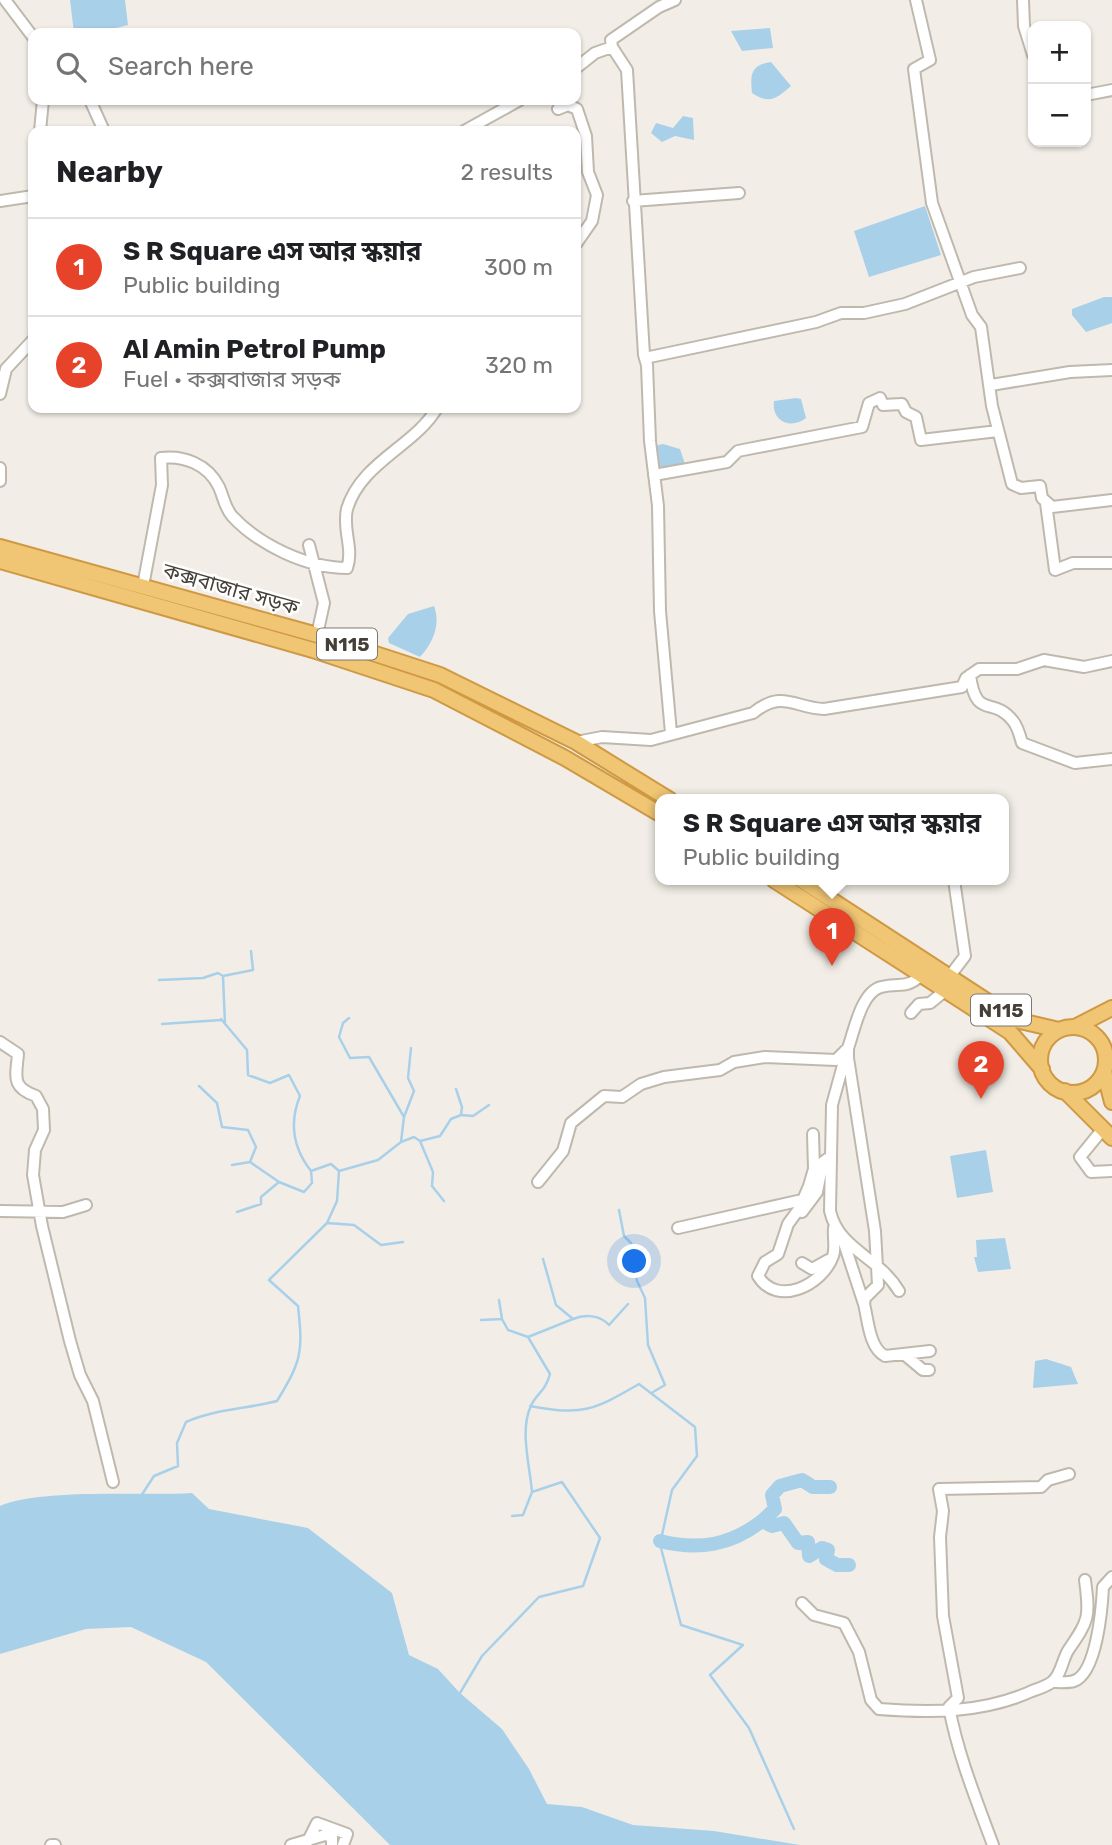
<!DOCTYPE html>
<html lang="en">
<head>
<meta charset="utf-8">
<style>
	body { margin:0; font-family:Rubik,"Noto Sans Bengali",sans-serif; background:#f6f6f6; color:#202124 }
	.controls { position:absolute; right:21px; top:21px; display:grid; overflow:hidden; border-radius:14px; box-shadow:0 2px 5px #0004 }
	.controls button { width:63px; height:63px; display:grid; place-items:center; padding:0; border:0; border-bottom:2px solid #e0e0e0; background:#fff; color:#202124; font:35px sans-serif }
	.you { position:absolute; left:635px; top:1262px; width:24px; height:24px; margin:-18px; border:5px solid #fff; border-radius:50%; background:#1a73e8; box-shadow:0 0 0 10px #1a73e833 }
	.badge { display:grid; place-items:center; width:46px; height:46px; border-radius:50%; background:#e6432a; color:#fff; font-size:23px; font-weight:700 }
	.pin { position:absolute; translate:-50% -58px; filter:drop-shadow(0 2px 4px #0008) }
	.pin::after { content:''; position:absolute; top:37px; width:24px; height:21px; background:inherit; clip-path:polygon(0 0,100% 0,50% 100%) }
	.popup { position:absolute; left:655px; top:794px; width:354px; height:91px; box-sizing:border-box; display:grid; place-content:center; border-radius:14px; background:#fff; filter:drop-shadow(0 2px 5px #0005); font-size:23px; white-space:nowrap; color:#757577 }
	.popup b { font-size:26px; color:#202124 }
	.popup::after { content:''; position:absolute; left:50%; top:100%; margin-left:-14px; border:14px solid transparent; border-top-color:#fff }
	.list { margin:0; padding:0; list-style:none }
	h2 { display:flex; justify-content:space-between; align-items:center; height:91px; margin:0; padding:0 28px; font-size:30px }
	h2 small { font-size:23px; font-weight:400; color:#757577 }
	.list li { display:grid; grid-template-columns:46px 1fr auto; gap:21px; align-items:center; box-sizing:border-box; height:98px; padding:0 28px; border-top:2px solid #e0e0e0 }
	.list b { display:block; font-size:26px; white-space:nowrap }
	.list p { margin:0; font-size:23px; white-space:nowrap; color:#757577 }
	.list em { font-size:23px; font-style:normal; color:#757577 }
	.icon { flex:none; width:38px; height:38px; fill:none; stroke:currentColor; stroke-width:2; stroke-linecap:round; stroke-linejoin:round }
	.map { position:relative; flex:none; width:1112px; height:1845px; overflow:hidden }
	.search { position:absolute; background:#fff; box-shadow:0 2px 5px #0004; left:28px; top:28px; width:553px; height:77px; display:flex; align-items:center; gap:18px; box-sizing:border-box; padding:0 24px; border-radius:14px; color:#757577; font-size:26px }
	.panel { position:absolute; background:#fff; box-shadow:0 2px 5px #0004; left:28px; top:126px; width:553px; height:287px; border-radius:14px }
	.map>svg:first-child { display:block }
	.water { fill:#a9d0e9 }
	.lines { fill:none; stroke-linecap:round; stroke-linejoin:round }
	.stream { stroke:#a9d0e9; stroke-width:2.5 }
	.river { stroke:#a9d0e9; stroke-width:14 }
	.minor-casing { stroke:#bfb9ad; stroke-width:14 }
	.highway-casing { stroke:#cf9944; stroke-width:18 }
	.minor { stroke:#fff; stroke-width:10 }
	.highway { stroke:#f0c573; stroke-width:14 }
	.labels { text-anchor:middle; stroke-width:5; stroke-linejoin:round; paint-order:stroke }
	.shield { fill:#fff; stroke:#7c7973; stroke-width:2 }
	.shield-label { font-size:19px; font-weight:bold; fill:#443f37 }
	.street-label { font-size:21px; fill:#443f37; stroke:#fff }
</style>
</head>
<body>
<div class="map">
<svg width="1112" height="1845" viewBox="0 0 1112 1845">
	<rect width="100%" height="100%" fill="#f2eee7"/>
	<path class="water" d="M70,0H125L128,25L96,33H74Z
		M770,28L773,48L742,51L731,31Z
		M771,62L791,86C777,98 770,105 752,93C750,74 751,65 771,62Z
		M683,116L693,118L694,140L675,136L662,142L651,133L656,123L673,128Z
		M925,206L941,255L869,277L854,231Z
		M1104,297H1112V323L1086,332L1072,315V309Z
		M796,398L801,399L806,418C791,430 771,421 774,401Z
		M663,444L680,449L685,464L656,469L654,446Z
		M434,606C441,625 433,643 420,657L389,643L388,638L408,614Z
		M986,1150L993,1192L957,1198L950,1156Z
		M1005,1238L1011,1269L978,1272L974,1257H977L976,1240Z
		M1046,1359L1071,1367L1078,1384L1033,1388L1035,1361Z
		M192,1493L209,1509L308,1528L392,1593L409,1655L438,1669L460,1693L502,1729L529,1769L547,1804L582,1807L633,1825L714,1831L800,1845H390L206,1662L131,1627L86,1629L0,1654V1506C41,1488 143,1496 192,1493Z"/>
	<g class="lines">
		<path class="stream" d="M159,980L203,978L218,973L223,976
			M349,1018L343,1023L339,1037L350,1058L369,1057L404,1117
			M221,1019L247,1050L248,1075L270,1083L289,1075L300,1096C289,1123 293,1148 311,1171
			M162,1024L221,1020
			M225,1024L223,976L253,970L251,951
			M199,1086L217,1103L222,1127L248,1130L256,1147L250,1162
			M461,1115L473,1116L489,1105
			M420,1141L440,1136L451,1119L461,1115L462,1107L456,1089
			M401,1142L404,1117L414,1091L408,1078L411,1048
			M232,1165L250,1162L279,1182L304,1192L312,1183L311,1171L331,1164L339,1171
			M619,1210L624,1236L631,1243L637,1281L645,1298L648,1345L665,1385L653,1392
			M237,1212L261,1204V1197L279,1182
			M327,1223L354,1225L381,1245L403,1242
			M499,1300L502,1319L508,1330L528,1337
			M573,1319C585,1314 600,1315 609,1325L628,1304
			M481,1320L502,1319
			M530,1406C583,1416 594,1410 639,1384L695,1427L697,1456L672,1490L660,1544L681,1625L743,1645L710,1675L749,1728L794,1829
			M143,1499L141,1496L154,1476L178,1466L177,1443L186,1422C215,1409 246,1409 277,1401C302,1360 303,1352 298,1306L269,1280L327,1223L337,1201L339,1171L378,1160L401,1142L414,1137L420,1141L433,1172L432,1186L444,1201
			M512,1516L523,1515L532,1492
			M460,1693L482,1656L539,1597L583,1586L600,1538L562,1482L532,1492C530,1467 520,1432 530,1408C535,1394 545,1393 550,1374L528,1337L573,1319L556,1305L543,1259"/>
		<path class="river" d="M762,1521L775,1509L772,1495L780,1486L802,1480L813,1487H830
			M660,1541C699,1551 731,1545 762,1521L772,1526L784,1523L798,1543L808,1542L809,1556L822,1548L828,1550L826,1559L837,1565H849"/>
		<g class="minor-casing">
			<path id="minor" d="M5,0L33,37
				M916,0L930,60L914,69L932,203L972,315L981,327L992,406L1012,484L1021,488L1040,486L1042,498L1052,507L1112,500
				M1023,0L1024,26L1033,55
				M612,47L627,70L644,355L647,365L650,441L658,506L660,611L671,733
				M576,68L595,53L612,47L611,40L659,7L675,0
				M1086,95L1112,90
				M90,100L104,131
				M558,109L568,105L577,109L586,136L588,172L597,195L592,221L576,244
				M40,131L43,100
				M464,131L520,100
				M0,201L33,196
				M633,201L739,193
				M645,358L816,322L841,313H864L905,304L974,277L1020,268
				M991,385L1070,372L1112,370
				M0,394L6,369L33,340
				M0,468V481
				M654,475L727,462L738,451L862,427L869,403L880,398L883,405L902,404L906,412L916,417L921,440L998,431
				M1046,503L1055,570L1073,563H1112
				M309,545L324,603L317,635
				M143,586L162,485L161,458C183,455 208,464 219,487C224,498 224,506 232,516C259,545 307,568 347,568C354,548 342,530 347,509C361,462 415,446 437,408
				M970,675C976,721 993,695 1013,721C1018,727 1020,736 1022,743L1075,763L1112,759
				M576,742L602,737L651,740L753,713C783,689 794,708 824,709L962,687L966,678L979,669H1017L1044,660L1084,667L1112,661
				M922,975C904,990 901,982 881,987C861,992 854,1032 848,1048V1058L875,1231L878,1285L865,1298L864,1304C868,1319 869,1348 885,1356L930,1351
				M949,977L965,956L954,880
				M911,1013L919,1004L930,1003L946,990
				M0,1042L18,1054C16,1077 11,1087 36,1096L43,1109L44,1130L35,1150L33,1175L42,1226L70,1341L80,1375L93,1401L113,1482
				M846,1054L832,1105L830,1211C839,1250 878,1256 899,1291
				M1102,1130L1080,1157L1091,1172L1112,1171
				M813,1134L814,1169L809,1186L799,1209L788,1224L778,1254L765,1262L758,1276C777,1307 822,1286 833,1256C836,1248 833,1237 834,1228
				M538,1182L563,1151L571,1123L604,1096L622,1097L641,1084L664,1077L720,1070L734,1062L765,1057L836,1060L848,1048
				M0,1211L63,1212L86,1205
				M802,1212L817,1192L823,1162L827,1159
				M678,1228L802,1200
				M843,1240L864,1304
				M802,1263L812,1269L828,1260
				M905,1355L923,1370H929
				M802,1603L814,1615L844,1623L859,1652L871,1700L879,1709C931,1713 984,1713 1032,1691C1038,1689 1047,1686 1052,1682C1062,1674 1062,1659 1069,1649C1089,1620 1090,1617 1085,1580
				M1052,1682C1058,1682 1068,1683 1074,1681C1097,1673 1102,1607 1103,1587L1112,1577
				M308,1841L317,1823L347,1834L343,1845
				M51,1845H55
				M291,1845L325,1835L332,1837V1845
				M993,1845C976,1799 958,1755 949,1707L958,1698L943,1616L940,1537L943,1511L939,1489L1041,1487L1048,1480L1069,1474"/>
		</g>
		<g class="highway-casing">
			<path id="highway" d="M0,547L317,635L440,675L576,742L670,800
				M0,561L313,650L434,690L565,758L660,814
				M774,880L1010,1032L1042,1069
				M801,880L1016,1020L1059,1030
				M1075,1027L1112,1008
				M1040 1060a33 33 0 1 1 66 0a33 33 0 1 1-66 0Z
				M1104,1071L1112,1102
				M1065,1091L1112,1138"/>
		</g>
		<use href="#minor" class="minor"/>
		<use href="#highway" class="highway"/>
	</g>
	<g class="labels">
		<g class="shield">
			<rect x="317" y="628.5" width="60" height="31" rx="5"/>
			<rect x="971" y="994.5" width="60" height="31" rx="5"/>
		</g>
		<g class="shield-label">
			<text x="347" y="651">N115</text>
			<text x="1001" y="1017">N115</text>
		</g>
		<g class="street-label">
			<text transform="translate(231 589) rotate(16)" y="7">কক্সবাজার সড়ক</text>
		</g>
	</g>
</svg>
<div class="controls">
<button>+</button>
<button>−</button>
</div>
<div class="you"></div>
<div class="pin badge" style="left:832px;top:966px">1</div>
<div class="popup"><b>S R Square এস আর স্কয়ার</b>Public building</div>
<div class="pin badge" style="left:981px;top:1099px">2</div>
<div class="search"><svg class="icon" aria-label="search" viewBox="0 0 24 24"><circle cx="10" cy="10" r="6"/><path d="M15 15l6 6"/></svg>Search here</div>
<section class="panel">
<h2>Nearby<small>2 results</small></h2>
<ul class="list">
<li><span class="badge">1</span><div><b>S R Square এস আর স্কয়ার</b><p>Public building</p></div><em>300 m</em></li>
<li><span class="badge">2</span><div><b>Al Amin Petrol Pump</b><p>Fuel · কক্সবাজার সড়ক</p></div><em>320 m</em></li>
</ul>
</section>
</div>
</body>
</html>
